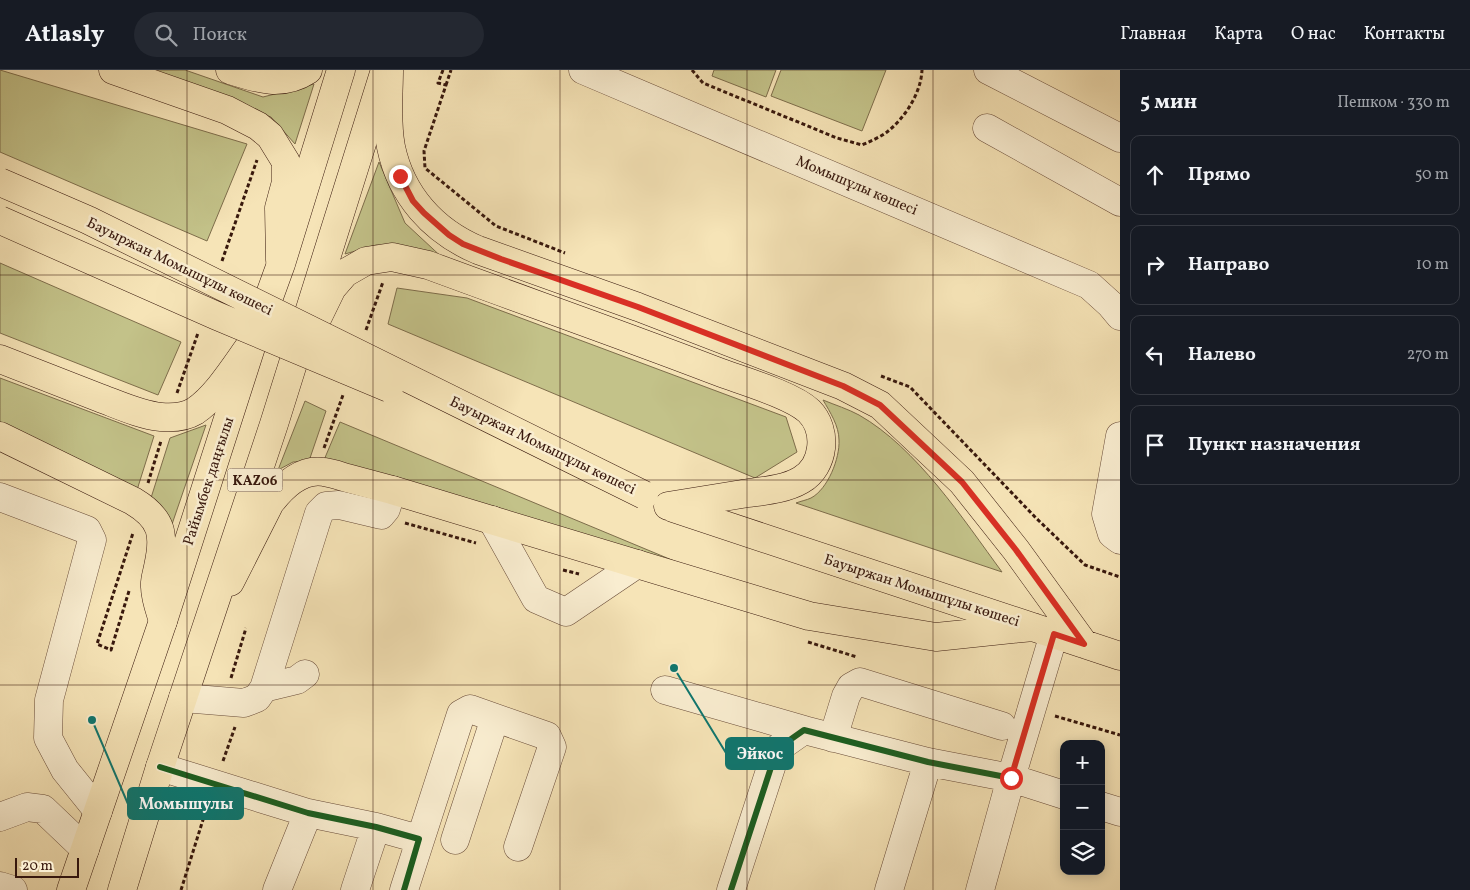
<!DOCTYPE html>
<html lang="ru">
<head>
<meta charset="utf-8">
<style>
	body { margin:0; font-family:Vollkorn,serif; background:#242831; color:#f1f3f6 }
	.controls { position:absolute; right:15px; bottom:15px; display:grid; overflow:hidden; border-radius:10px; box-shadow:0 2px 12px #0003 }
	.controls button { width:45px; height:45px; display:grid; place-items:center; padding:0; border:0; border-bottom:1px solid #363941; background:#171b24; color:#f1f3f6; font:25px sans-serif }
	.scale { position:absolute; left:15px; bottom:12px; width:64px; box-sizing:border-box; padding-left:5px; border:2px solid #38180d; border-top:0; font-size:14px; line-height:18px; white-space:nowrap; color:#38180d; -webkit-text-stroke:4px #f9edd0; paint-order:stroke }
	.stop { position:absolute; width:15px; height:15px; margin:-11px; border:4px solid #d93025; border-radius:50%; background:#fff }
	.stop.end { background:#d93025; border-color:#fff; box-shadow:0 1px 5px #0008 }
	.list { margin:0; padding:0; list-style:none }
	h2 { display:flex; justify-content:space-between; align-items:center; height:65px; margin:0; padding:0 20px; font-size:21px }
	h2 small { font-size:16px; font-weight:400; color:#9ea1a6 }
	.list li { display:grid; grid-template-columns:32px 1fr auto; gap:15px; align-items:center; box-sizing:border-box; height:80px; margin:0 10px 10px; padding:0 10px; border:1px solid #363941; border-radius:10px }
	.list b { display:block; font-size:19px; white-space:nowrap }
	.list em { font-size:16px; font-style:normal; color:#9ea1a6 }
	.icon { flex:none; width:28px; height:28px; fill:none; stroke:currentColor; stroke-width:2; stroke-linecap:round; stroke-linejoin:round }
	.map { position:relative; flex:none; width:1120px; height:820px; overflow:hidden }
	header { display:flex; align-items:center; gap:30px; box-sizing:border-box; height:70px; padding:0 25px; background:#171b24; border-bottom:1px solid #363941 }
	header strong { font-size:24px }
	nav { display:flex; gap:28px; margin-inline-start:auto; font-size:18px }
	.search { width:350px; height:45px; background:#242831; display:flex; align-items:center; gap:12px; box-sizing:border-box; padding:0 18px; border-radius:28px; color:#9ea1a6; font-size:19px }
	main { display:flex }
	aside { flex:1; background:#171b24 }
	.map>svg:first-child { display:block }
	.green { fill:#c3c289; stroke:#7e6d4b }
	.lines { fill:none; stroke-linecap:round; stroke-linejoin:round }
	.minor-casing { stroke:#684b38; stroke-width:29 }
	.major-casing { stroke:#38180d; stroke-width:29 }
	.highway-casing { stroke:#38180d; stroke-width:29 }
	.path { stroke:#38180d; stroke-width:3; stroke-dasharray:4 2.5; stroke-linecap:butt }
	.minor { stroke:#f9edd0; stroke-width:28 }
	.major { stroke:#f6e4b7; stroke-width:28 }
	.highway { stroke:#f6e4b7; stroke-width:28 }
	.major-bridge-casing { stroke:#38180d; stroke-width:29; stroke-linecap:butt }
	.major-bridge { stroke:#f6e4b7; stroke-width:28 }
	.cycleway-casing { stroke:#f9edd0; stroke-width:9 }
	.cycleway { stroke:#1b5e20; stroke-width:6 }
	.route { stroke:#d93025; stroke-width:6 }
	.grid { fill:none; stroke:#38180d; stroke-width:1; stroke-opacity:0.55 }
	.labels { text-anchor:middle; stroke-width:5; stroke-linejoin:round; paint-order:stroke }
	.shield { fill:#f9edd0; stroke:#725848; stroke-width:1 }
	.shield-label { font-size:14px; font-weight:bold; fill:#38180d }
	.street-label { font-size:15px; fill:#38180d; stroke:#f9edd0 }
	.leader { fill:none; stroke:#0f766e; stroke-width:2 }
	.callout-dot { fill:#0f766e; stroke:#f9edd0; stroke-width:2 }
	.callout { fill:#0f766e; stroke:#0f766e; stroke-width:2 }
	.callout-label { font-size:16px; text-anchor:middle; font-weight:bold; fill:#fff }
</style>
</head>
<body>
<header>
<strong>Atlasly</strong>
<div class="search"><svg class="icon" aria-label="search" viewBox="0 0 24 24"><circle cx="10" cy="10" r="6"/><path d="M15 15l6 6"/></svg>Поиск</div>
<nav><a>Главная</a><a>Карта</a><a>О нас</a><a>Контакты</a></nav>
</header>
<main>
<div class="map">
<svg width="1120" height="820" viewBox="0 0 1120 820">
	<rect width="100%" height="100%" fill="#f6e4b7"/>
	<filter id="stains"><feTurbulence type="fractalNoise" baseFrequency=".004" numOctaves="4"/><feColorMatrix values="0 0 0 0 .2 0 0 0 0 .09 0 0 0 0 .02 0 0 0 .5 -.17"/></filter>
	<radialGradient id="worn" r=".72"><stop offset=".6" stop-color="#630" stop-opacity="0"/><stop offset="1" stop-color="#630" stop-opacity=".3"/></radialGradient>
	<path class="green" d="M0,0L247,74L207,171L0,82Z
		M131,0H185L263,27L314,14L295,74L271,47Z
		M714,0H776L766,27L712,6Z
		M781,0H886L862,61L771,26Z
		M379,92L405,153L447,192L395,178L376,175L345,184Z
		M0,193L181,272L158,325L0,263Z
		M397,218L467,228L786,347L797,382L755,408L388,254Z
		M0,308L154,366L137,420L0,354Z
		M823,330C835,335 848,339 859,345C917,378 963,449 1002,502L796,433C801,431 807,430 811,428C828,419 840,388 839,370C839,356 830,342 823,330Z
		M305,331L326,341L309,391L293,392L278,400Z
		M340,352L732,515L324,390Z
		M206,355L169,463L150,431L170,368Z"/>
	<g class="lines">
		<g class="minor-casing">
			<path id="minor" d="M583,0L1089,215L1110,234L1120,246
				M988,0L1120,68
				M987,58L1120,132
				M1120,366L1106,444L1112,464L1120,470
				M0,427L87,460L92,470L49,630L48,668L65,700L98,741
				M492,450L536,529L566,542L637,494
				M264,618L297,610L305,604
				M665,620L804,660
				M183,628L244,633L257,628L264,618L319,443L326,436L339,435L381,445L386,439L392,420
				M833,668L846,626L851,617L860,612L1002,656
				M160,697L308,743L376,757L419,769
				M1101,736L1120,742
				M0,747L27,737L43,739L85,779
				M455,770L495,648
				M0,816L13,820
				M277,820L308,743
				M355,820L376,757
				M404,820L461,644L470,639L547,666L552,677L518,777
				M731,820L777,679L804,660L928,692L1011,708L1064,725
				M889,820L928,692
				M980,820L1011,708L1054,564"/>
		</g>
		<g class="major-casing">
			<path id="major" d="M113,0L227,40L258,56L270,66L286,92V112L279,138L280,190
				M230,0C258,9 282,17 308,0
				M389,0C389,25 386,52 391,77C401,125 433,161 478,180L638,237L843,316L880,335L962,412L1016,480L1084,574
				M313,257L332,218L345,203L366,191L392,187L428,195C525,231 623,265 719,302C743,311 792,325 809,341C828,360 825,396 801,410C784,420 762,421 742,424C718,428 693,432 668,436
				M0,289C33,302 66,315 100,328C119,335 140,345 161,347C172,348 185,347 195,341C216,327 234,298 249,277
				M0,366L133,431C163,449 165,465 158,497C157,503 154,511 155,517C155,528 160,541 163,551
				M673,438L1120,586
				M230,512L270,433C283,416 301,398 324,402C332,403 340,406 347,408C362,412 377,416 392,420L809,546L936,567L1033,557"/>
		</g>
		<g class="highway-casing">
			<path id="highway" d="M71,820L163,551L252,274L281,194L341,0
				M122,820L160,697L274,354L385,0"/>
		</g>
		<path class="path" d="M443,0L438,13L446,15L424,81L425,98L496,156L565,183
			M692,0L703,13L837,68L862,75C871,71 880,67 887,62C905,48 921,23 922,0
			M446,15L451,0
			M222,191L257,90
			M366,260L383,212
			M881,306L910,317L1036,448L1085,495L1120,507
			M177,323L198,263
			M324,378L343,325
			M148,413L161,371
			M405,453L476,473
			M563,500L579,504
			M129,521L111,580L97,574L133,463
			M808,572L857,587
			M231,608L246,558
			M1055,646L1120,665
			M223,691L235,657
			M181,820L207,737"/>
		<use href="#minor" class="minor"/>
		<use href="#major" class="major"/>
		<use href="#highway" class="highway"/>
		<g class="major-bridge-casing">
			<path id="major-bridge" d="M0,112L88,150L644,425
				M0,150L217,246L389,318"/>
		</g>
		<use href="#major-bridge" class="major-bridge"/>
		<g class="cycleway-casing">
			<path id="cycleway" d="M160,697L308,743L376,757L419,769L404,820
				M731,820L777,679L804,660L928,692L1011,708"/>
		</g>
		<use href="#cycleway" class="cycleway"/>
	</g>
	<g class="lines">
		<path class="route" d="M400,106L413,131L424,143L449,165L463,174L501,189L638,237L843,316L880,335L962,412L1016,480L1084,574L1054,564L1011,708"/>
	</g>
	<path class="grid" d="M187,0V820M373,0V820M560,0V820M747,0V820M933,0V820M0,205H1120M0,410H1120M0,615H1120"/>
	<g class="labels">
		<rect class="shield" x="227.5" y="398.5" width="55" height="23" rx="4"/>
		<g class="shield-label">
			<text x="255" y="415">KАZ06</text>
		</g>
		<g class="street-label">
			<text transform="translate(857 115) rotate(23)" y="5">Момышұлы көшесі</text>
			<text transform="translate(180 196) rotate(26)" y="5">Бауыржан Момышұлы көшесі</text>
			<text transform="translate(543 375) rotate(26)" y="5">Бауыржан Момышұлы көшесі</text>
			<text transform="translate(208 411) rotate(-72)" y="5">Райымбек даңғылы</text>
			<text transform="translate(922 520) rotate(18)" y="5">Бауыржан Момышұлы көшесі</text>
		</g>
	</g>
	<path class="leader" d="M674 598L726 683M92 650L128 734"/>
	<g class="callout-dot">
		<circle cx="674" cy="598" r="5"/>
		<circle cx="92" cy="650" r="5"/>
	</g>
	<g class="callout">
		<rect x="726" y="668" width="67" height="31" rx="5"/>
		<rect x="128" y="718" width="115" height="31" rx="5"/>
	</g>
	<g class="callout-label">
		<text x="760" y="689">Эйкос</text>
		<text x="186" y="739">Момышулы</text>
	</g>
	<rect width="100%" height="100%" filter="url(#stains)"/>
	<rect width="100%" height="100%" fill="url(#worn)"/>
</svg>
<div class="controls">
<button>+</button>
<button>−</button>
<button><svg class="icon" aria-label="layers" viewBox="0 0 24 24"><path d="M12 4l9 5-9 5-9-5zM3 14l9 5 9-5"/></svg></button>
</div>
<div class="scale">20 m</div>
<div class="stop" style="left:1011px;top:708px"></div>
<div class="stop end" style="left:400px;top:106px"></div>
</div>
<aside>
<h2>5 мин<small>Пешком · 330 m</small></h2>
<ul class="list">
<li><svg class="icon" aria-label="ahead" viewBox="0 0 24 24"><path d="M12 20V5M6 11l6-6 6 6"/></svg><div><b>Прямо</b></div><em>50 m</em></li>
<li><svg class="icon" aria-label="right" viewBox="0 0 24 24"><path d="M7 20v-9h11M14 6l5 5-5 5"/></svg><div><b>Направо</b></div><em>10 m</em></li>
<li><svg class="icon" aria-label="left" viewBox="0 0 24 24"><path d="M17 20v-9H6M10 6l-5 5 5 5"/></svg><div><b>Налево</b></div><em>270 m</em></li>
<li><svg class="icon" aria-label="arrive" viewBox="0 0 24 24"><path d="M6 21V4h12l-3 4 3 4H6"/></svg><div><b>Пункт назначения</b></div></li>
</ul>
</aside>
</main>
</body>
</html>
